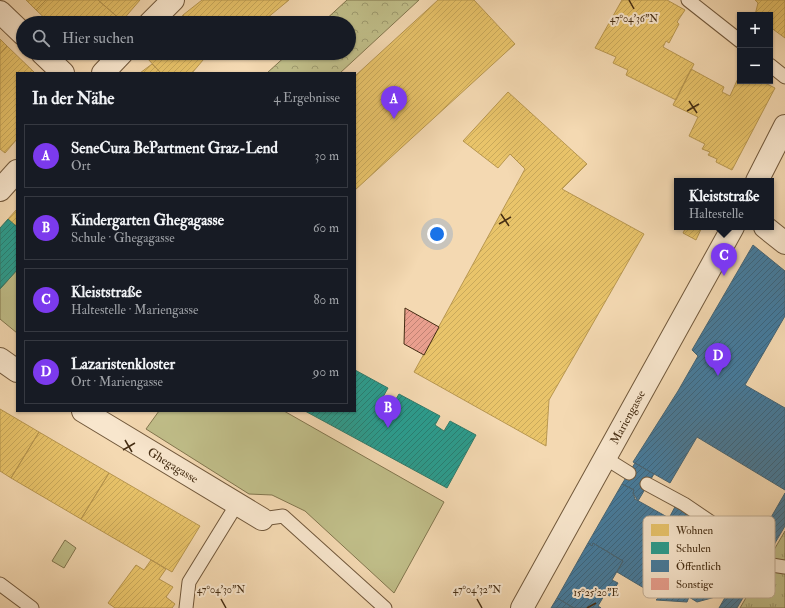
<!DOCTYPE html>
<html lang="de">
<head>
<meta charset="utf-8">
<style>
	body { margin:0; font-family:"IM FELL Double Pica",serif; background:#20242c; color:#f1f3f6 }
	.controls { position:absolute; right:12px; top:12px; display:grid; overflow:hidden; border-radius:0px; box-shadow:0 1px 3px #0004 }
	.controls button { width:36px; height:36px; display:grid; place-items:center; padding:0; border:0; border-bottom:1px solid #363941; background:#171b24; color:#f1f3f6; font:20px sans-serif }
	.you { position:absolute; left:437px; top:234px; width:14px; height:14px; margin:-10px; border:3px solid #fff; border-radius:50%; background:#1a73e8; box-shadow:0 0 0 6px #1a73e833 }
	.badge { display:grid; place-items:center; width:26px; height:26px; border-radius:50%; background:#7c3aed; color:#fff; font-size:13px; font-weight:700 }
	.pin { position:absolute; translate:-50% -33px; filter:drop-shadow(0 1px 2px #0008) }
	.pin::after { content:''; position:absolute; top:21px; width:14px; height:12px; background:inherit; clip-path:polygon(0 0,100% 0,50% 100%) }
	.popup { position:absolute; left:674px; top:178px; width:100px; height:52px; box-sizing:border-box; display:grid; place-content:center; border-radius:0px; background:#171b24; filter:drop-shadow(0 1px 3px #0005); font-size:13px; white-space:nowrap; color:#9ea1a6 }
	.popup b { font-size:15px; color:#f1f3f6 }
	.popup::after { content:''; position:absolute; left:50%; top:100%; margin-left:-8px; border:8px solid transparent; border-top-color:#171b24 }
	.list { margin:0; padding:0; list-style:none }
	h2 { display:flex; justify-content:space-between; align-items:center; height:52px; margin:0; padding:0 16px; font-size:17px }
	h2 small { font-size:13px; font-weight:400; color:#9ea1a6 }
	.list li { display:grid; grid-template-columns:26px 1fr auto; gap:12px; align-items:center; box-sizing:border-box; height:64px; margin:0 8px 8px; padding:0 8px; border:1px solid #363941; border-radius:0px }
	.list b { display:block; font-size:15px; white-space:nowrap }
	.list p { margin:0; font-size:13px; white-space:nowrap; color:#9ea1a6 }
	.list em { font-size:13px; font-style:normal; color:#9ea1a6 }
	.icon { flex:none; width:22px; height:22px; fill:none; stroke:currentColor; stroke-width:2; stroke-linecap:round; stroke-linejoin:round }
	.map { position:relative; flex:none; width:785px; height:608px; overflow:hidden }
	.search { position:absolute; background:#171b24; box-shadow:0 1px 3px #0004; left:16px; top:16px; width:340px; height:44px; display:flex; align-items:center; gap:10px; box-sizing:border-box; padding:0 14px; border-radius:22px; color:#9ea1a6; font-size:15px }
	.panel { position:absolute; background:#171b24; box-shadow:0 1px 3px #0004; left:16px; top:72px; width:340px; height:340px; border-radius:0px }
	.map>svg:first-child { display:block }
	.grass { fill:url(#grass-tufts); stroke:#82764e }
	.forest { fill:url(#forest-crowns); stroke:#82764e }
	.park { fill:#c0be89; stroke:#82764e }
	.homes { fill:url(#homes-hatch); stroke:#b89750 }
	.schools { fill:url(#schools-hatch); stroke:#327b6a }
	.public { fill:url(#public-hatch); stroke:#456474 }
	.building { fill:url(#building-hatch); stroke:#452d13 }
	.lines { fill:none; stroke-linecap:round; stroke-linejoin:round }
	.service-casing { stroke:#71583b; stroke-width:15 }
	.minor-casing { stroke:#71583b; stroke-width:24 }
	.tertiary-casing { stroke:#71583b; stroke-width:24 }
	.service { stroke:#f8e6cd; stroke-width:13 }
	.minor { stroke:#f8e6cd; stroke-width:22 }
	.tertiary { stroke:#f8e6cd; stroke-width:22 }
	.ticks { fill:none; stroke:#452d13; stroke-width:1.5 }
	.labels { text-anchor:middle; stroke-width:4; stroke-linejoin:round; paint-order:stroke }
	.street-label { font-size:12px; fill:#452d13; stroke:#f8e6cd }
	.key { fill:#f8e6cd; stroke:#c2ae95; stroke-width:1 }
	.key-label { font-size:11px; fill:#452d13 }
	.ticks-label { font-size:10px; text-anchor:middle; fill:#452d13; stroke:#f8e6cd; stroke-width:4; stroke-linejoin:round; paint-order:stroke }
</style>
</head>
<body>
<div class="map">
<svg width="785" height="608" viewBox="0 0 785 608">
	<defs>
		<pattern id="grass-tufts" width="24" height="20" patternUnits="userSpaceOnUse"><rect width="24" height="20" fill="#c0be89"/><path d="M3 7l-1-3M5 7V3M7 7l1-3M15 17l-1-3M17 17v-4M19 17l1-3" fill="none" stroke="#9e9b6f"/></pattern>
		<pattern id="forest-crowns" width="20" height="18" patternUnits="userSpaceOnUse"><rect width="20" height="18" fill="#c0be89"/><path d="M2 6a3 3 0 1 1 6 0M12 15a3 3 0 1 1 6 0" fill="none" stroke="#9e9b6f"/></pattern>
		<pattern id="homes-hatch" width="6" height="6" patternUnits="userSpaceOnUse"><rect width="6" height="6" fill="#e9c46a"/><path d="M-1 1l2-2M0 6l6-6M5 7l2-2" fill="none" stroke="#c9a95b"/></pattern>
		<pattern id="schools-hatch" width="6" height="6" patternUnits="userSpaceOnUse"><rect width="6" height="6" fill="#2a9d8f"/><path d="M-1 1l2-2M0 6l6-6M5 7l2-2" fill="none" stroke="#268074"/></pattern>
		<pattern id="public-hatch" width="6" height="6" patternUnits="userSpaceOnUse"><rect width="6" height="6" fill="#457b9d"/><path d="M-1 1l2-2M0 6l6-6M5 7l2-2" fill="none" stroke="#3b657f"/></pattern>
		<pattern id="building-hatch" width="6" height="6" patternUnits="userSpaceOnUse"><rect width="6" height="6" fill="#e99f8e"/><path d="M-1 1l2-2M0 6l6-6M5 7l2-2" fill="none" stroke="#bf8273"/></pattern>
	</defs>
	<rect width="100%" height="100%" fill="#f4d9b2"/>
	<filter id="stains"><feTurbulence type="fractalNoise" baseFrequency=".005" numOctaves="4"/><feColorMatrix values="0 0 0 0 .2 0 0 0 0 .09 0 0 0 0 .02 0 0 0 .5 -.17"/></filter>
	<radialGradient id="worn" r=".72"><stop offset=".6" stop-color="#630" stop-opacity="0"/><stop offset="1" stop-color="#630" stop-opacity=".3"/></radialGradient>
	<path class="grass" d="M785,531V608H740Z"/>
	<path class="forest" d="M347,0H419L340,73H267L289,53H349V23H322Z"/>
	<path class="park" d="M17,270V333L0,319V289Z
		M159,411H284L444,502L394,593L305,511L272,495L249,494L146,429Z
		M65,540L76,548L64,568L52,561Z"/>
	<path class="homes" d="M26,0H46L36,10Z
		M46,0H98L122,21L120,23H50L36,10Z
		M98,0H140L122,21Z
		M202,0H289L261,23H191L183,15Z
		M438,0H474L515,44L355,190V76Z
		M622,0H667L685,10L677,22L679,24L669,43L666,41L663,47L694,64L676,100L626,75L628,70L613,63L616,57L595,48Z
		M755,0H785V38L770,27V15H755L758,3Z
		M183,15L191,23H177Z
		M0,39L7,46L0,54Z
		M7,46L35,73H17V139L5,153L0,149V54Z
		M151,53H209L192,73H161L147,58Z
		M152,64L161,73H140Z
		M691,69L724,87L722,92L730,96L740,74V81H761L775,88L732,170L716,162L717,159L708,155L710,152L702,149L705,144L689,136L698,117L673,105Z
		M508,92L587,164L562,189L644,234L549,400L546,446L414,372L525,169L510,154L498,168L463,141Z
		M17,209V227L8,219Z
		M686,227H702L696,240L683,233Z
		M0,409L39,432L11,478L0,471Z
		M39,432L109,473L81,519L11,478Z
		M109,473L200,526L172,572L81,519Z
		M151,560L166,569L159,579L173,587L166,597L175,604L172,608H115L108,603L136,565L144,570Z"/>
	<path class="schools" d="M8,219L17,227V270L0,289V228Z
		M355,370L388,388L383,397L393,404L399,394L440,416L435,425L444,431L450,421L476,435L447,488L305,411H355Z"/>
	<path class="public" d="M753,245L785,271V316L745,385L785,408V490L697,437L670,483L633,462L678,391L698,356L692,350Z
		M635,463L654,474L638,501L633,493L634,490L622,484Z
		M622,484L634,490L633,493L635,499L669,518L676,505L704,521L718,545L715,551L724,556L730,576L727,581L732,584L726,594L722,592L719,596L697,602L689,597L687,602L656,600L659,597L617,572L623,561L593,543L592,546L588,543Z
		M785,493V526L737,608H719Z
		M588,543L592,546L593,543L623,561L612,580L618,583L610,596L605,594L598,606L601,608H574L557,598Z
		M557,598L574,608H551Z"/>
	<path class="building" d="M405,308L439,327L424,355L404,344Z"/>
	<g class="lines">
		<g class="service-casing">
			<path id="service" d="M688,0L740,41
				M770,65L785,77
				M605,458L629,473
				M647,484L684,504L752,550
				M262,519L283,516L385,608
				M765,560L772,565L785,567
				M0,584L32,608
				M186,608L189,582L237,504"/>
		</g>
		<g class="minor-casing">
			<g id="minor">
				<path d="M0,12L23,34"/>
				<path d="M150,23L173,0"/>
				<path d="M42,53L63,73"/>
				<path d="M103,73L122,53"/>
				<path d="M0,190L17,171"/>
				<path d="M765,227L785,243"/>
				<path d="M0,359L17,371"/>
				<path id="s1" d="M83,411L262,519"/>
			</g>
		</g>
		<g class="tertiary-casing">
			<g id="tertiary">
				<path d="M757,181L785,126"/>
				<path id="s2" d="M522,608L733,227"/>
			</g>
		</g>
		<use href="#service" class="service"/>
		<use href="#minor" class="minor"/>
		<use href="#tertiary" class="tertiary"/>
	</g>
	<path class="ticks" d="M629,0L634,9M689,101L697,113M687,111L699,104M501,214L509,226M499,224L511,217M125,440L132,452M123,450L135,443M221,599L226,608M477,599L482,608M587,608L596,603"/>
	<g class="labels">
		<g class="street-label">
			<text dy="4" stroke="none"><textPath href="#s2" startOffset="218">Mariengasse</textPath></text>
			<text dy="4" stroke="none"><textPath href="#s1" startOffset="105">Ghegagasse</textPath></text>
		</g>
	</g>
	<rect x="643" y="516" width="132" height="82" rx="6" class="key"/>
	<rect x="651" y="524" width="18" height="12" fill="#e9c46a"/>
	<rect x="651" y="542" width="18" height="12" fill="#2a9d8f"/>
	<rect x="651" y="560" width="18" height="12" fill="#457b9d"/>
	<rect x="651" y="578" width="18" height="12" fill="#e99f8e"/>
	<g class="key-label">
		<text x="676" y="534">Wohnen</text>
		<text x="676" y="552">Schulen</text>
		<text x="676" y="570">Öffentlich</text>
		<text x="676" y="588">Sonstige</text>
	</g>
	<g class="ticks-label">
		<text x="634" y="22">47°04'36"N</text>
		<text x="221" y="593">47°04'30"N</text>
		<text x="477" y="593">47°04'32"N</text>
		<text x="596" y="596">15°25'20"E</text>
	</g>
	<rect width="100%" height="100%" filter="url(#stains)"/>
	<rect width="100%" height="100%" fill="url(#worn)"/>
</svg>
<div class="controls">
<button>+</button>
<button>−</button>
</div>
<div class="you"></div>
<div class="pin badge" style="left:394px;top:119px">A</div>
<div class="pin badge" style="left:388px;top:428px">B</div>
<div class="pin badge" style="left:724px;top:276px">C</div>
<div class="popup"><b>Kleiststraße</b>Haltestelle</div>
<div class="pin badge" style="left:718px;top:376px">D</div>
<div class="search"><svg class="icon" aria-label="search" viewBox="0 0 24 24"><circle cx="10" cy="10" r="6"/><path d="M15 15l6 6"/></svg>Hier suchen</div>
<section class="panel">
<h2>In der Nähe<small>4 Ergebnisse</small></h2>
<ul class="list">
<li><span class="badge">A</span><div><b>SeneCura BePartment Graz-Lend</b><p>Ort</p></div><em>30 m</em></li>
<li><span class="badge">B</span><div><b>Kindergarten Ghegagasse</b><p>Schule · Ghegagasse</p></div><em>60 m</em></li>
<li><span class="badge">C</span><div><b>Kleiststraße</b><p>Haltestelle · Mariengasse</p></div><em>80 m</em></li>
<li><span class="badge">D</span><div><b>Lazaristenkloster</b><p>Ort · Mariengasse</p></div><em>90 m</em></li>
</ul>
</section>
</div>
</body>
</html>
